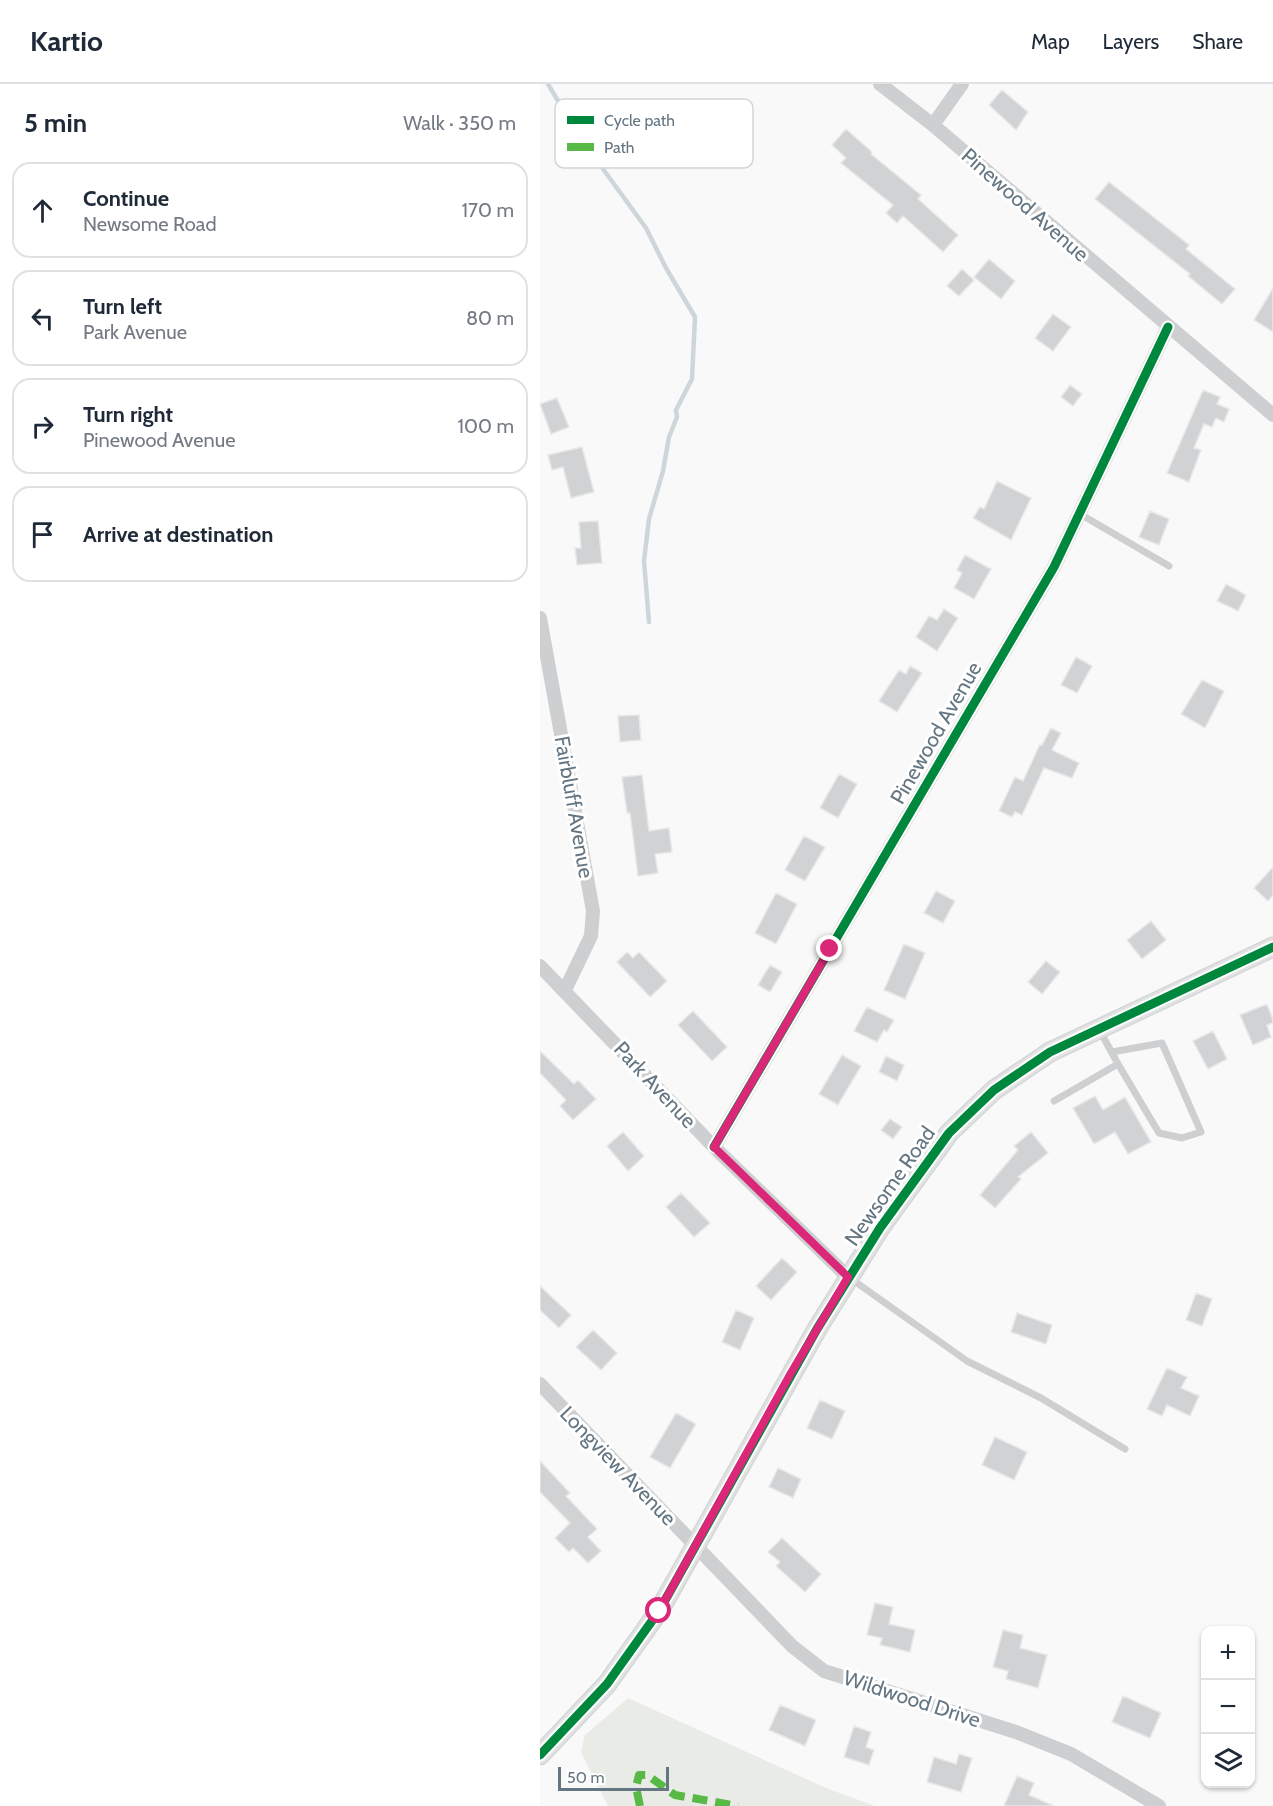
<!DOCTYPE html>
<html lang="en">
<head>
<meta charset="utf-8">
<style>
	body { margin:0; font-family:Cabin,sans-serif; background:#f6f6f7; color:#1f2937 }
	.controls { position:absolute; right:18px; bottom:18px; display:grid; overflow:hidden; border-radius:12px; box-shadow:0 2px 4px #0004 }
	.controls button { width:54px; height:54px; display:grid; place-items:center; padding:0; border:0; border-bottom:2px solid #e0e1e3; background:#fff; color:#1f2937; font:30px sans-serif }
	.scale { position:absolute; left:18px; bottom:15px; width:111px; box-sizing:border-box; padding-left:6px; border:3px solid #657683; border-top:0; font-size:16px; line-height:21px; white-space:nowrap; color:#657683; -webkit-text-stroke:4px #fff; paint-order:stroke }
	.stop { position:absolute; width:18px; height:18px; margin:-14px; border:4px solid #db2777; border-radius:50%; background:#fff }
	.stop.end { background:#db2777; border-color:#fff; box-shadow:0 2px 6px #0008 }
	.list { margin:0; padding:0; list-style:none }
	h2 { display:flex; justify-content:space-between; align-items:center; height:78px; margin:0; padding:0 24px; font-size:26px }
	h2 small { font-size:20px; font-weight:400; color:#747a83 }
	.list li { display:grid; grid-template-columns:39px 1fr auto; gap:18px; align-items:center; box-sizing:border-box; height:96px; margin:0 12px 12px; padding:0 12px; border:2px solid #e0e1e3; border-radius:18px }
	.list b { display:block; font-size:22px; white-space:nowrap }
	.list p { margin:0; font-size:20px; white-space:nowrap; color:#747a83 }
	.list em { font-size:20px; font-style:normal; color:#747a83 }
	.icon { flex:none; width:33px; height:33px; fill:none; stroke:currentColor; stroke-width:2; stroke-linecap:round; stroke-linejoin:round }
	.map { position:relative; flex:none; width:733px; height:1722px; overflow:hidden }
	header { display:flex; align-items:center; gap:36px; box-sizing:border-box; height:84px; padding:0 30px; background:#fff; border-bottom:2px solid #e0e1e3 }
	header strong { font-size:28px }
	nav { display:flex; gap:33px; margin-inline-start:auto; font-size:21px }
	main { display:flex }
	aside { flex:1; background:#fff }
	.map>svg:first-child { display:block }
	.green { fill:#e8ebe6 }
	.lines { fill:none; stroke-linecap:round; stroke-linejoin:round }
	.stream { stroke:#ced6d9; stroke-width:4.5 }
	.building { fill:#d0d2d3; stroke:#e8e8e8; stroke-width:1.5 }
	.secondary-casing { stroke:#d5d6d7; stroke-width:21 }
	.lane { stroke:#cecfd0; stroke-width:7 }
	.street { stroke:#cecfd0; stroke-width:14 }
	.secondary { stroke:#e1e2e2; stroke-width:18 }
	.quiet { stroke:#58b947; stroke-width:8; stroke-dasharray:15 8; stroke-linecap:butt }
	.cycleway-casing { stroke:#fff; stroke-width:13 }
	.cycleway { stroke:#00873e; stroke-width:9 }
	.route { stroke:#db2777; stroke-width:8 }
	.labels { text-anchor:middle; stroke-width:6; stroke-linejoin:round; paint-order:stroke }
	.street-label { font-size:21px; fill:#657683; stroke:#fff }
	.key { fill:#fff; stroke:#d1d6da; stroke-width:1.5 }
	.key-label { font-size:16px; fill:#657683 }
</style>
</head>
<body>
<header>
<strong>Kartio</strong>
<nav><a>Map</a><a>Layers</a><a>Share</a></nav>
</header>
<main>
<aside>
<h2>5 min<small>Walk · 350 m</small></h2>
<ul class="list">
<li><svg class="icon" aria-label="ahead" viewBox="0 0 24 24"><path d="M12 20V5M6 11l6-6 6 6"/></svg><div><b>Continue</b><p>Newsome Road</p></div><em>170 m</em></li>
<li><svg class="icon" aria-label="left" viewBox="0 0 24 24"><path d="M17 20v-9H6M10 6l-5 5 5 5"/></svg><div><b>Turn left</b><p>Park Avenue</p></div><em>80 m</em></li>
<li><svg class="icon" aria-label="right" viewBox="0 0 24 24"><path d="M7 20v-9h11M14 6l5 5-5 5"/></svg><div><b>Turn right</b><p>Pinewood Avenue</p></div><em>100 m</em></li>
<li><svg class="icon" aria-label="arrive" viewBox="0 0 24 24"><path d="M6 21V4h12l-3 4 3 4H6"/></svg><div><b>Arrive at destination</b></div></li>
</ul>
</aside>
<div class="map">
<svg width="733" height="1722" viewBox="0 0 733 1722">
	<rect width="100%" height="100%" fill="#f9f9f9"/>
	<path class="green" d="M88,1614L286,1704L335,1722H68L41,1668L45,1651Z"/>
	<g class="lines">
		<path class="stream" d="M8,0L39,52L106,144L126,184L155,233L152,295L136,326L137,333L129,353L123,387L109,435L104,477L109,538"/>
	</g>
	<path class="building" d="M462,6L488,28L476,46L449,21Z
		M306,45L332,68L331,70L381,111L378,115L418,151L403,168L363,132L357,139L346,129L353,121L301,79L306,74L292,61Z
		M569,98L649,161L646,165L695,205L682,220L648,192L650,190L555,115Z
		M449,175L475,197L461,215L434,193Z
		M422,185L434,196L419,212L407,202Z
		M733,204V248L714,236Z
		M513,230L531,243L513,267L495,254Z
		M530,301L542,310L533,322L521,313Z
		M663,306L680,313L677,320L689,325L684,338L676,334L672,343L664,340L654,364L661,366L649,398L627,389Z
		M17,314L29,343L11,350L0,320Z
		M42,363L54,408L31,414L23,383L12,386L8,371Z
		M457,397L491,414L471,456L433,434L440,423L444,425Z
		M610,427L629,435L619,461L599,453Z
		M58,437L62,479L37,481L35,464H41L39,438Z
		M425,471L451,485L434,515L414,504L422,489L417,486Z
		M686,500L706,511L698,527L677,517Z
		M404,525L418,534L397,567L376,553L389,532L397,536Z
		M536,573L552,582L537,609L521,601Z
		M370,582L382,589L357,628L339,617L359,586L366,590Z
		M662,596L684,607L665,644L641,630Z
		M99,631L101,656L80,658L78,632Z
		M511,644L521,649L512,666L539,679L532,694L504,684L482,731L475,728L472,733L459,727L475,693L483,697L500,660L502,661Z
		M299,690L317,700L298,734L280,724Z
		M102,691L109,747L129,744L132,768L115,770L118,789L98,792L90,729H87L82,693Z
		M264,752L285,763L265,797L245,786Z
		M733,783V811L728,817L714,804Z
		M396,807L415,817L403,839L384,829Z
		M236,809L257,820L236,860L215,849Z
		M611,837L626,856L602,875L587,856Z
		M364,860L385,869L365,915L344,906Z
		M87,868L93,874L99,868L127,897L110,913L77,878Z
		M506,877L520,888L502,910L488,898Z
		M230,881L242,888L230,908L218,901Z
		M727,920L733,936V939L727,941L731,953L713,961L700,931Z
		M327,923L354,936L347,948L344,946L337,958L314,947Z
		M153,927L187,963L172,977L138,941Z
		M673,947L687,975L668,985L653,957Z
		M0,967L34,1000L38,996L56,1015L33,1036L20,1022L26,1016L0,989Z
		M302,971L321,982L298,1021L279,1010Z
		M346,972L364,981L357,997L339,988Z
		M555,1012L563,1026L585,1013L611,1058L588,1070L575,1048L554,1060L533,1024Z
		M350,1035L362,1043L353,1055L341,1046Z
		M83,1048L104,1072L88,1087L67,1062Z
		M491,1048L508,1069L478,1093L481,1095L455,1124L440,1111L478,1066L474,1062Z
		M141,1109L170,1139L154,1153L126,1123Z
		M242,1174L257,1188L231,1216L216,1202Z
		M0,1202L31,1231L19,1244L0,1226Z
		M656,1209L672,1215L662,1242L646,1236Z
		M196,1226L214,1234L200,1266L182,1258Z
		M477,1229L512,1241L506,1260L471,1248Z
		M53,1246L77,1269L61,1286L36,1263Z
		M627,1284L647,1293L641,1304L659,1312L650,1332L627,1321L622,1332L607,1325Z
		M280,1316L305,1327L292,1355L267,1344Z
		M136,1329L156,1340L130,1384L110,1373Z
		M455,1353L487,1368L474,1396L442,1381Z
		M0,1377L30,1409L26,1412L57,1445L48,1453L61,1467L48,1479L33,1464L29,1468L15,1454L30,1439L0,1408Z
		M238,1384L261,1395L253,1414L229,1403Z
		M242,1454L281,1490L265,1508L236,1482L240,1478L228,1468Z
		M335,1519L353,1523L349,1540L375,1546L370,1568L340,1561L342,1554L327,1551Z
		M463,1546L483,1551L480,1564L507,1571L498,1604L466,1595L468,1587L453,1583Z
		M583,1612L621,1629L610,1654L572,1638Z
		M240,1621L276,1636L265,1662L229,1646Z
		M314,1642L331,1648L326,1663L334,1666L329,1681L304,1673Z
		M419,1670L432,1674L421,1708L387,1698L394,1673L416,1680Z
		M477,1692L494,1699L489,1711L514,1722H464Z"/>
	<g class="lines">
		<g class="secondary-casing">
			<path id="secondary" d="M0,1671L67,1600L119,1527L277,1245L340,1144L409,1049L454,1006L510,968L733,863"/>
		</g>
		<path class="lane" d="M540,430L629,482
			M572,968L622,959L661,1048L642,1054L619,1049L578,980
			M514,1017L578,980L560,947
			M310,1194L427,1277L501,1314L585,1365"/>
		<path class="street" d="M340,0L393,41L733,331
			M393,41L422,0
			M0,534L53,827L51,852L25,906
			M0,882L174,1063L308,1193
			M174,1063L514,483L628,243
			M0,1300L252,1562L284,1587L476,1648L531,1670L619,1722"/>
		<use href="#secondary" class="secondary"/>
		<path class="quiet" d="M100,1722L96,1703L99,1691H107L135,1711L198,1722"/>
		<g class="cycleway-casing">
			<path id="cycleway" d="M174,1063L514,483L628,243
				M0,1671L67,1600L119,1527L277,1245L340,1144L409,1049L454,1006L510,968L733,863"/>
		</g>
		<use href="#cycleway" class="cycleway"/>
	</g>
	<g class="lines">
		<path class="route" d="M119,1527L251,1289L308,1193L174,1063L290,865"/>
	</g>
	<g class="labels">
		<g class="street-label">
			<text transform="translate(485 121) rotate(41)" y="7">Pinewood Avenue</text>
			<text transform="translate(396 649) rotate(-60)" y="7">Pinewood Avenue</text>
			<text transform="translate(34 723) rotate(80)" y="7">Fairbluff Avenue</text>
			<text transform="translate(115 1001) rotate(47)" y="7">Park Avenue</text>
			<text transform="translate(350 1102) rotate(-55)" y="7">Newsome Road</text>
			<text transform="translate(78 1382) rotate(46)" y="7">Longview Avenue</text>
			<text transform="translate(372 1615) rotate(18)" y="7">Wildwood Drive</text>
		</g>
	</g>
	<rect x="15" y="15" width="198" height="69" rx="9" class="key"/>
	<rect x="27" y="32" width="27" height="8" fill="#00873e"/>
	<rect x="27" y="59" width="27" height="8" fill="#58b947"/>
	<g class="key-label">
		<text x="64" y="42">Cycle path</text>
		<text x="64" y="69">Path</text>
	</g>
</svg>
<div class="controls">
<button>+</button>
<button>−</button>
<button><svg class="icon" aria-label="layers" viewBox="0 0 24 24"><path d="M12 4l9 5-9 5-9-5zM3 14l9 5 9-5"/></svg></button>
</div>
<div class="scale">50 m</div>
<div class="stop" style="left:119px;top:1527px"></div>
<div class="stop end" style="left:290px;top:865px"></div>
</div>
</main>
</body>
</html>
